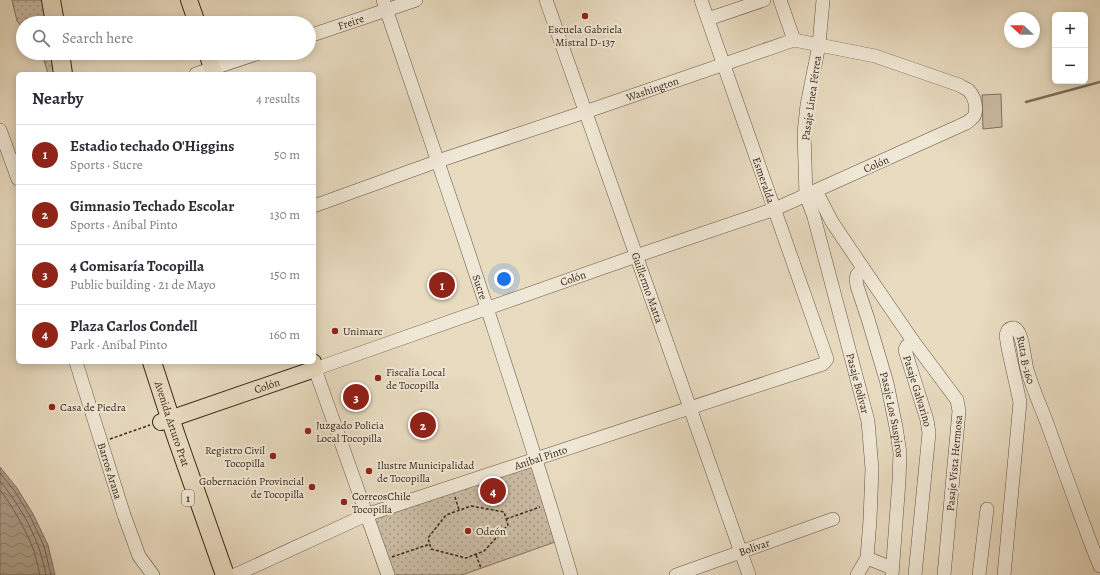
<!DOCTYPE html>
<html lang="en">
<head>
<meta charset="utf-8">
<style>
	body { margin:0; font-family:Alegreya,serif; background:#f2f2f3; color:#2b2b33 }
	.controls { position:absolute; right:12px; top:12px; display:grid; overflow:hidden; border-radius:6px; box-shadow:0 2px 10px #0003 }
	.controls button { width:36px; height:36px; display:grid; place-items:center; padding:0; border:0; border-bottom:1px solid #e1e1e2; background:#fff; color:#2b2b33; font:20px sans-serif }
	.compass { position:absolute; left:1004px; top:12px; width:36px; height:36px; border-radius:50%; background:#fff; box-shadow:0 2px 10px #0003; rotate:292deg }
	.you { position:absolute; left:504px; top:279px; width:14px; height:14px; margin:-10px; border:3px solid #fff; border-radius:50%; background:#1a73e8; box-shadow:0 0 0 6px #1a73e833 }
	.badge { display:grid; place-items:center; width:26px; height:26px; border-radius:50%; background:#8f2418; color:#fff; font-size:13px; font-weight:700 }
	.pin { position:absolute; translate:-50% -50%; border:2px solid #fff; box-shadow:0 1px 4px #0006 }
	.list { margin:0; padding:0; list-style:none }
	h2 { display:flex; justify-content:space-between; align-items:center; height:52px; margin:0; padding:0 16px; font-size:17px }
	h2 small { font-size:13px; font-weight:400; color:#7c7c81 }
	.list li { display:grid; grid-template-columns:26px 1fr auto; gap:12px; align-items:center; box-sizing:border-box; height:60px; padding:0 16px; border-top:1px solid #e1e1e2 }
	.list b { display:block; font-size:15px; white-space:nowrap }
	.list p { margin:0; font-size:13px; white-space:nowrap; color:#7c7c81 }
	.list em { font-size:13px; font-style:normal; color:#7c7c81 }
	.icon { flex:none; width:22px; height:22px; fill:none; stroke:currentColor; stroke-width:2; stroke-linecap:round; stroke-linejoin:round }
	.map { position:relative; flex:none; width:1100px; height:575px; overflow:hidden }
	.search { position:absolute; background:#fff; box-shadow:0 2px 10px #0003; left:16px; top:16px; width:300px; height:44px; display:flex; align-items:center; gap:10px; box-sizing:border-box; padding:0 14px; border-radius:22px; color:#7c7c81; font-size:15px }
	.panel { position:absolute; background:#fff; box-shadow:0 2px 10px #0003; left:16px; top:72px; width:300px; height:292px; border-radius:6px }
	.map>svg:first-child { display:block }
	.grass { fill:url(#grass-dots); stroke:#827260 }
	.pitch { fill:#cabca4; stroke:#827260 }
	.water { fill:url(#water-waves); stroke:#7f6e5e }
	.lines { fill:none; stroke-linecap:round; stroke-linejoin:round }
	.shore { stroke:#746253; stroke-width:1 }
	.stream { stroke:#7f6e5e; stroke-width:2.5 }
	.minor-casing { stroke:#665446; stroke-width:14 }
	.major-casing { stroke:#3a271d; stroke-width:18 }
	.highway-casing { stroke:#3a271d; stroke-width:20 }
	.path { stroke:#3a271d; stroke-width:1.5; stroke-dasharray:3 2; stroke-linecap:butt }
	.minor { stroke:#f0e8d6; stroke-width:13 }
	.major { stroke:#e8dbc0; stroke-width:16 }
	.highway { stroke:#e8dbc0; stroke-width:18 }
	.poi-dot { fill:#8f2418; stroke:#f0e8d6; stroke-width:1.5 }
	.labels { text-anchor:middle; stroke-width:4; stroke-linejoin:round; paint-order:stroke }
	.shield { fill:#f0e8d6; stroke:#716154; stroke-width:1 }
	.shield-label { font-size:10px; font-weight:bold; fill:#3a271d }
	.street-label { font-size:11px; fill:#3a271d; stroke:#f0e8d6 }
	.poi-label { font-size:11px; fill:#3a271d; stroke:#f0e8d6; text-anchor:start }
</style>
</head>
<body>
<div class="map">
<svg width="1100" height="575" viewBox="0 0 1100 575">
	<defs>
		<pattern id="grass-dots" width="8" height="8" patternUnits="userSpaceOnUse"><rect width="8" height="8" fill="#cabca4"/><path d="M2 2h.1M6 6h.1" fill="none" stroke="#a59985" stroke-width="1.8" stroke-linecap="round"/></pattern>
		<pattern id="water-waves" width="16" height="10" patternUnits="userSpaceOnUse"><rect width="16" height="10" fill="#ad9e89"/><path d="M0 5q4-4 8 0t8 0" fill="none" stroke="#8e816f"/></pattern>
	</defs>
	<rect width="100%" height="100%" fill="#e8dbc0"/>
	<filter id="stains"><feTurbulence type="fractalNoise" baseFrequency=".005" numOctaves="4"/><feColorMatrix values="0 0 0 0 .2 0 0 0 0 .09 0 0 0 0 .02 0 0 0 .5 -.17"/></filter>
	<radialGradient id="worn" r=".72"><stop offset=".6" stop-color="#630" stop-opacity="0"/><stop offset="1" stop-color="#630" stop-opacity=".3"/></radialGradient>
	<path class="grass" d="M12,0H44L48,23H23V28L17,21Z
		M41,53H53L56,74H48L43,56Z
		M531,462L555,542L462,575H381L362,520Z"/>
	<path class="pitch" d="M1001,94L1002,127L983,129L982,95Z"/>
	<path class="water" d="M0,467L17,488L33,514L48,545L55,575H0Z"/>
	<g class="lines">
		<path class="shore" d="M0,473L14,490L30,516L44,546L51,575
			M0,481C16,500 30,524 39,548C42,557 44,566 46,575
			M0,490C12,505 27,532 34,551C36,558 38,567 40,575"/>
		<path class="stream" d="M1026,102L1100,82"/>
		<g class="minor-casing">
			<g id="minor">
				<path id="s1" d="M383,0C418,102 453,205 487,308C516,397 545,485 571,575"/>
				<path id="s2" d="M546,0L749,575"/>
				<path d="M780,0L794,40"/>
				<path id="s3" d="M823,0L819,45L807,105L804,133L806,195L814,217L868,421L872,469L870,520L867,558L857,575"/>
				<path d="M708,19L764,0"/>
				<path id="s4" d="M309,36L416,0"/>
				<path d="M196,74L259,53"/>
				<path d="M0,130L18,179"/>
				<path id="s5" d="M816,191L832,222L863,268L913,341L907,346L905,350L927,420L929,433L915,575"/>
				<path id="s6" d="M314,206L438,161L585,112L794,40L875,56L959,85C962,87 965,88 968,90C974,95 977,106 975,114C974,118 970,120 966,123L775,209L636,256L315,369L388,575"/>
				<path id="s7" d="M863,268L857,275L856,279L857,286L868,319L887,383L896,427L900,453L899,481L892,575"/>
				<path d="M913,341L957,400L959,411L944,575"/>
				<path id="s8" d="M76,362L124,515L135,545L139,556L153,575"/>
				<path d="M867,558L892,568"/>
				<path id="s9" d="M235,575L366,515L823,364L827,359L701,0"/>
				<path id="s10" d="M676,575L833,519"/>
				<path d="M979,575L987,509"/>
				<path id="s11" d="M1004,575L1020,402L1008,348L1006,335L1008,330C1023,318 1024,361 1027,369C1032,387 1040,405 1047,423C1062,465 1077,507 1093,549L1100,566"/>
			</g>
		</g>
		<g class="major-casing">
			<g id="major">
				<path d="M189,0L197,23"/>
				<path d="M207,53L214,74"/>
				<path id="s12" d="M161,422L315,369L313,362"/>
			</g>
		</g>
		<g class="highway-casing">
			<g id="highway">
				<path d="M51,0L55,23"/>
				<path d="M60,53L63,74"/>
				<path id="s13" d="M152,362L175,433L225,575"/>
			</g>
		</g>
		<path class="path" d="M110,439L150,425
			M455,497L459,510
			M471,506L504,512L508,525L484,551L466,558L431,549L428,538L446,515Z
			M506,519L540,507
			M476,555L481,568
			M392,557L430,544"/>
		<use href="#minor" class="minor"/>
		<use href="#major" class="major"/>
		<use href="#highway" class="highway"/>
	</g>
	<g class="poi-dot">
		<circle cx="585" cy="16" r="4"/>
		<circle cx="335" cy="331" r="4"/>
		<circle cx="378" cy="378" r="4"/>
		<circle cx="52" cy="407" r="4"/>
		<circle cx="308" cy="431" r="4"/>
		<circle cx="273" cy="456" r="4"/>
		<circle cx="369" cy="471" r="4"/>
		<circle cx="312" cy="487" r="4"/>
		<circle cx="344" cy="502" r="4"/>
		<circle cx="468" cy="531" r="4"/>
	</g>
	<g class="labels">
		<rect class="shield" x="182" y="490" width="12" height="16" rx="3"/>
		<g class="shield-label">
			<text x="188" y="502">1</text>
		</g>
		<g class="street-label">
			<text dy="4" stroke="none"><textPath href="#s4" startOffset="44">Freire</textPath></text>
			<text dy="4" stroke="none"><textPath href="#s6" startOffset="358">Washington</textPath></text>
			<text transform="translate(811 98) rotate(-82)" y="4">Pasaje Línea Férrea</text>
			<text transform="translate(876 164) rotate(-24)" y="4">Colón</text>
			<text transform="translate(764 180) rotate(71)" y="4">Esmeralda</text>
			<text transform="translate(573 278) rotate(-19)" y="4">Colón</text>
			<text dy="4" stroke="none"><textPath href="#s1" startOffset="303">Sucre</textPath></text>
			<text dy="4" stroke="none"><textPath href="#s2" startOffset="305">Guillermo Matta</textPath></text>
			<text dy="4" stroke="none"><textPath href="#s11" startOffset="289">Ruta B-160</textPath></text>
			<text dy="4" stroke="none"><textPath href="#s3" startOffset="392">Pasaje Bolívar</textPath></text>
			<text dy="4" stroke="none"><textPath href="#s12" startOffset="112">Colón</textPath></text>
			<text dy="4" stroke="none"><textPath href="#s5" startOffset="234">Pasaje Galvarino</textPath></text>
			<text dy="4" stroke="none"><textPath href="#s7" startOffset="154">Pasaje Los Suspiros</textPath></text>
			<text dy="4" stroke="none"><textPath href="#s13" startOffset="65">Avenida Arturo Prat</textPath></text>
			<text dy="4" stroke="none"><textPath href="#s9" startOffset="328">Aníbal Pinto</textPath></text>
			<text transform="translate(954 463) rotate(-85)" y="4">Pasaje Vista Hermosa</text>
			<text dy="4" stroke="none"><textPath href="#s8" startOffset="114">Barros Arana</textPath></text>
			<text dy="4" stroke="none"><textPath href="#s10" startOffset="83">Bolívar</textPath></text>
		</g>
		<g class="poi-label">
			<text x="585" y="33" text-anchor="middle">Escuela Gabriela<tspan x="585" dy="13">Mistral D-137</tspan></text>
			<text x="343" y="335">Unimarc</text>
			<text x="386" y="376">Fiscalía Local<tspan x="386" dy="13">de Tocopilla</tspan></text>
			<text x="60" y="411">Casa de Piedra</text>
			<text x="316" y="429">Juzgado Policia<tspan x="316" dy="13">Local Tocopilla</tspan></text>
			<text x="265" y="454" text-anchor="end">Registro Civil<tspan x="265" dy="13">Tocopilla</tspan></text>
			<text x="377" y="469">Ilustre Municipalidad<tspan x="377" dy="13">de Tocopilla</tspan></text>
			<text x="304" y="485" text-anchor="end">Gobernación Provincial<tspan x="304" dy="13">de Tocopilla</tspan></text>
			<text x="352" y="500">CorreosChile<tspan x="352" dy="13">Tocopilla</tspan></text>
			<text x="476" y="535">Odeón</text>
		</g>
	</g>
	<rect width="100%" height="100%" filter="url(#stains)"/>
	<rect width="100%" height="100%" fill="url(#worn)"/>
</svg>
<div class="controls">
<button>+</button>
<button>−</button>
</div>
<svg class="compass" viewBox="-18 -18 36 36"><path d="M0-13l5 13h-10z" fill="#e53935"/><path d="M0 13l5-13h-10z" fill="#7c7c81"/></svg>
<div class="you"></div>
<div class="pin badge" style="left:442px;top:285px">1</div>
<div class="pin badge" style="left:423px;top:425px">2</div>
<div class="pin badge" style="left:356px;top:397px">3</div>
<div class="pin badge" style="left:493px;top:491px">4</div>
<div class="search"><svg class="icon" aria-label="search" viewBox="0 0 24 24"><circle cx="10" cy="10" r="6"/><path d="M15 15l6 6"/></svg>Search here</div>
<section class="panel">
<h2>Nearby<small>4 results</small></h2>
<ul class="list">
<li><span class="badge">1</span><div><b>Estadio techado O'Higgins</b><p>Sports · Sucre</p></div><em>50 m</em></li>
<li><span class="badge">2</span><div><b>Gimnasio Techado Escolar</b><p>Sports · Aníbal Pinto</p></div><em>130 m</em></li>
<li><span class="badge">3</span><div><b>4 Comisaría Tocopilla</b><p>Public building · 21 de Mayo</p></div><em>150 m</em></li>
<li><span class="badge">4</span><div><b>Plaza Carlos Condell</b><p>Park · Aníbal Pinto</p></div><em>160 m</em></li>
</ul>
</section>
</div>
</body>
</html>
